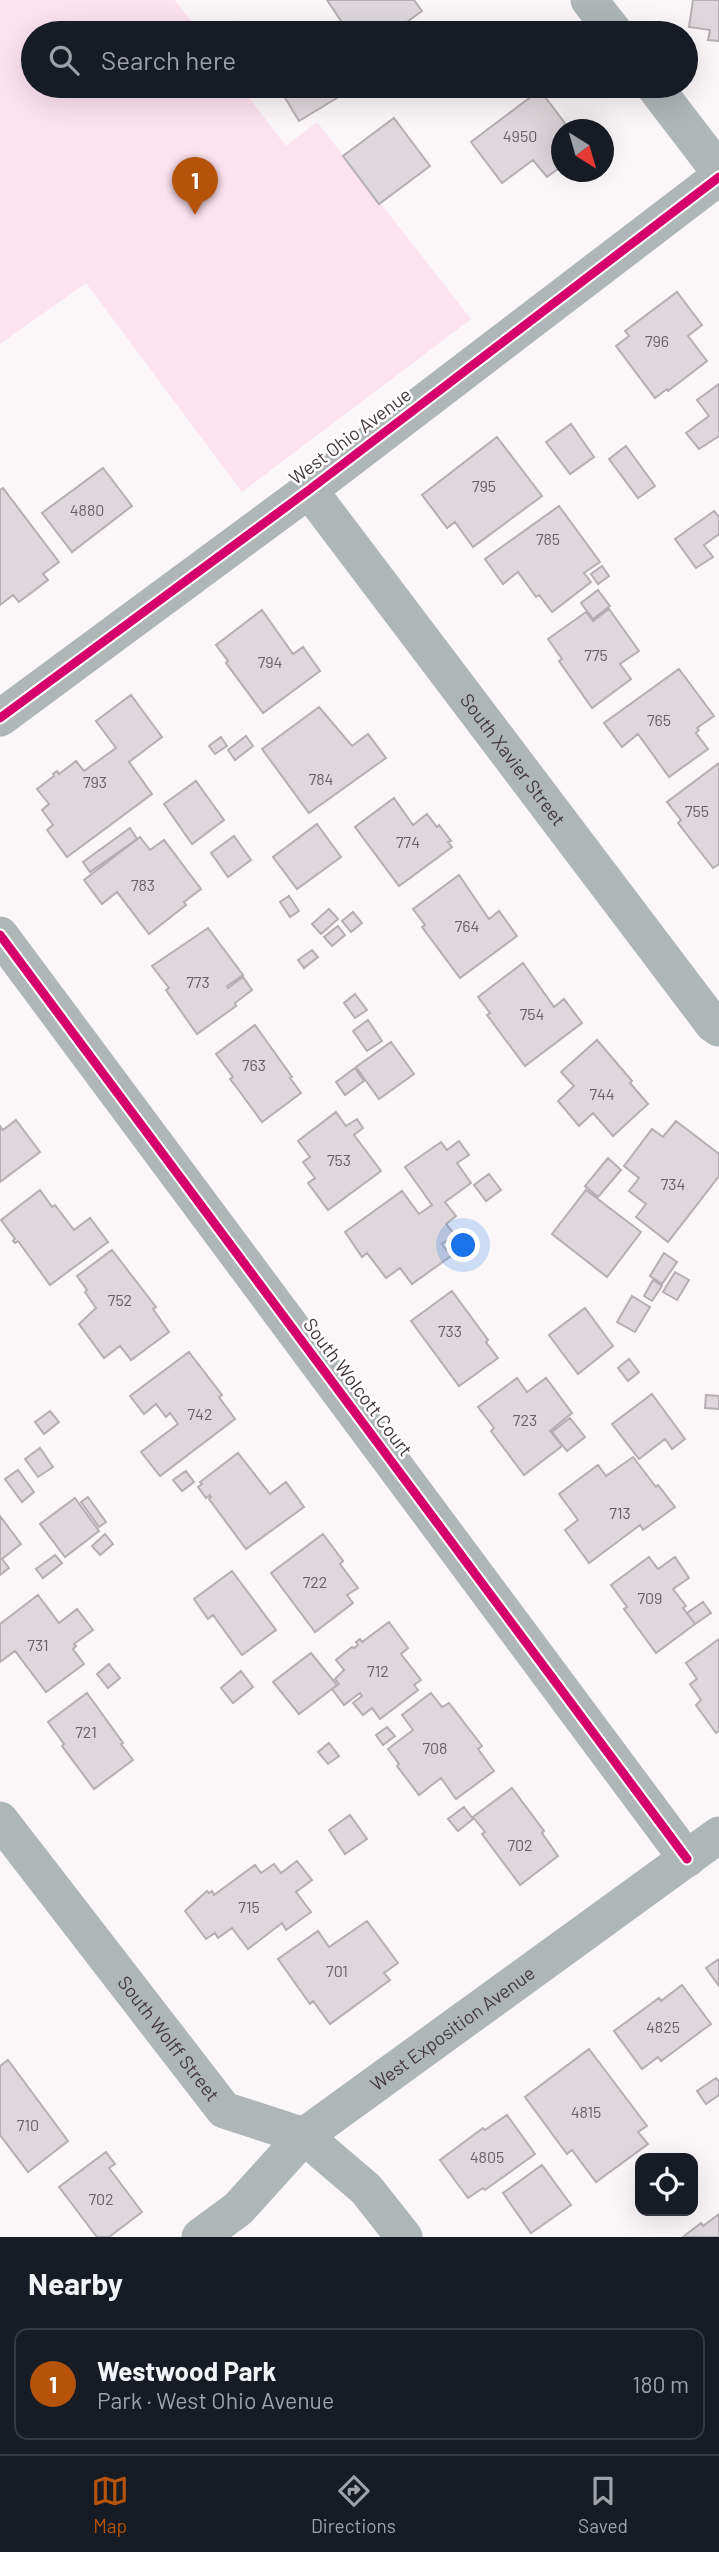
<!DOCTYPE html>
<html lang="en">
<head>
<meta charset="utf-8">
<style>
	body { margin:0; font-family:Barlow,sans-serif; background:#20242c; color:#f1f3f6 }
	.controls { position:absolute; right:21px; bottom:21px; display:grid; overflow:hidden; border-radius:14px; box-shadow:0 7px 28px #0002 }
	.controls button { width:63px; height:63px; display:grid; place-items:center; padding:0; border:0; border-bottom:2px solid #363941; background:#171b24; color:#f1f3f6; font:35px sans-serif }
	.compass { position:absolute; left:551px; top:119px; width:63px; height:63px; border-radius:50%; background:#171b24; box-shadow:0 7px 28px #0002; rotate:143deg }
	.you { position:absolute; left:464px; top:1246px; width:24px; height:24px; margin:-18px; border:5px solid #fff; border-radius:50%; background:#1a73e8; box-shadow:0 0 0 10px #1a73e833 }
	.badge { display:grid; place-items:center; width:46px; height:46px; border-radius:50%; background:#b45309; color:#fff; font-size:23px; font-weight:700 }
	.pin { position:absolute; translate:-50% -58px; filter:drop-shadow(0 2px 4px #0008) }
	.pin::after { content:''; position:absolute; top:37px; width:24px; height:21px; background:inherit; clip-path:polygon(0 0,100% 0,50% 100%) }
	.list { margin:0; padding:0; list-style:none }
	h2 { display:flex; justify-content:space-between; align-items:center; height:91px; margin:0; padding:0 28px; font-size:30px }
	h2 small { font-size:23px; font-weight:400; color:#9ea1a6 }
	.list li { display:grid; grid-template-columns:46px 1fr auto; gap:21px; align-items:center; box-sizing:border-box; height:112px; margin:0 14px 14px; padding:0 14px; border:2px solid #363941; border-radius:14px }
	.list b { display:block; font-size:26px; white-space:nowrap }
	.list p { margin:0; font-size:23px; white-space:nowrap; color:#9ea1a6 }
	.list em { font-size:23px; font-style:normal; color:#9ea1a6 }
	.icon { flex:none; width:38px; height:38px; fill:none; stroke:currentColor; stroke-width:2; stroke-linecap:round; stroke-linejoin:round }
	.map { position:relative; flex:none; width:719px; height:2237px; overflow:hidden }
	.search { position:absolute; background:#171b24; box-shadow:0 7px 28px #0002; left:21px; right:21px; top:21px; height:77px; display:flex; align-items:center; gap:18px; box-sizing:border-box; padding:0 24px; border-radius:38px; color:#9ea1a6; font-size:26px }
	.sheet { height:217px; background:#171b24 }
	nav { display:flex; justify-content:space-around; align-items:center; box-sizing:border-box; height:98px; border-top:2px solid #363941; background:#171b24; font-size:19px; color:#9ea1a6 }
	nav a { display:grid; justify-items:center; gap:4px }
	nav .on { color:#b45309 }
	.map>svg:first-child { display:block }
	.green { fill:#fde2ef }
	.building { fill:#ded7db; stroke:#b5aeb2; stroke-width:2 }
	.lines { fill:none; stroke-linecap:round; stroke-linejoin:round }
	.minor { stroke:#afb6b8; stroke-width:37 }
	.cycleway-casing { stroke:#fff; stroke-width:13 }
	.cycleway { stroke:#d6006c; stroke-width:9 }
	.labels { text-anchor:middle; stroke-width:5; stroke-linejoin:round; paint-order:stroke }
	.number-label { font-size:16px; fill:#6a6065 }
	.street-label { font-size:19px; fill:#44383e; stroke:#fff }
</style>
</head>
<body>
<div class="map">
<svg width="719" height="2237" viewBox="0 0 719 2237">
	<rect width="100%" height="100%" fill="#fbf7f9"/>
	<path class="green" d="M0,0H175L200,33H33V86H240L286,146L317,122L471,319L242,492L86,283L0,344Z"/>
	<path class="building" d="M327,0H414L422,11L392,33H349Z
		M693,0H719V41L708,40L710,30L689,27Z
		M236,22L244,33H221Z
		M283,86H329L337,98L299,121L279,88Z
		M540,90L570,130H562V166L547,177L533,160L502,183L471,142Z
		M394,118L430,166L379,204L343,156Z
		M677,292L702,325L688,336L707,361L668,391L667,389L655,398L616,346L629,336L625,331Z
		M719,384V436L699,449L686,433L709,416L697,400Z
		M571,424L594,457L570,474L546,442Z
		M497,437L542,496L473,547L455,522L447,528L422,495Z
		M626,446L655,486L638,498L609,459Z
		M103,468L132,506L72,552L42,513Z
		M3,488L59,562L43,574L48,580L19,602L13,595L0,605V490Z
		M559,506L600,562L584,573L591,582L552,612L539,595L536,597L518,572L503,584L485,559Z
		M714,511L719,517V534L704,545L713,557L696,568L675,539Z
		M602,566L609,576L598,584L591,574Z
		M598,590L610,606L593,619L581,603Z
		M609,609L639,651L620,664L631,679L592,708L559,661L562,659L548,639L586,612L593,621Z
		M262,610L293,654L303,647L320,671L263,713L226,663L228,661L216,645Z
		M679,669L714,716L697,728L699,730L696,733L708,749L669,777L638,734L622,747L604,723Z
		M131,695L162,737L129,762L152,794L67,857L47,830L53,825L42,810L49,804L37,789L54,776L53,774L57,771L59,774L76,761L84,771L116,748L96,721Z
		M319,707L352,746L368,734L386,758L309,813L262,749Z
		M246,736L253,746L235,760L228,750Z
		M221,737L227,746L215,754L209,746Z
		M719,763V864L713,868L678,823L681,820L667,802Z
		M196,781L224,820L192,844L164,804Z
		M394,798L413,825L427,814L437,827L439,825L451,841L448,842L452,847L399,886L355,827Z
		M317,824L341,857L297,889L273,857Z
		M130,828L137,839L90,872L83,862Z
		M234,836L251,860L228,877L211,853Z
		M140,837L150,850L164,840L201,889L184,902L186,905L149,934L117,892L102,904L84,880Z
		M459,875L489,919L499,911L517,936L460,978L422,927L425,925L413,909Z
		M289,896L299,911L290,917L280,902Z
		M329,909L338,919L321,934L312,924Z
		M353,912L362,923L351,932L342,921Z
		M338,926L345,935L332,946L324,937Z
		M208,928L243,975L227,986L228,988L243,977L252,990L235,1003L236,1006L197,1034L166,990L169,988L152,966Z
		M312,950L318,957L304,968L298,960Z
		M523,963L554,1007L564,999L582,1023L525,1066L487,1015L490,1013L478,997Z
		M355,994L367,1010L355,1018L344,1003Z
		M368,1020L382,1041L367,1051L353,1031Z
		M255,1025L292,1077L290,1078L301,1093L262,1122L237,1088L230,1079L233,1077L216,1054Z
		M597,1040L632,1081L630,1083L648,1104L613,1136L593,1113L579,1126L558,1101L574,1086L561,1072Z
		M391,1042L414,1074L379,1099L356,1067Z
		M355,1068L364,1081L345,1095L336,1082Z
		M336,1112L346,1126L357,1119L363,1128L354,1135L381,1171L328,1210L308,1183L315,1178L303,1162L310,1157L298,1141Z
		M16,1120L40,1152L0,1182V1126L3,1130Z
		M676,1121L719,1154V1176L668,1242L636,1217L646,1204L629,1191L639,1178L624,1166L652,1129L663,1137Z
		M459,1141L469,1155L457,1163L471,1183L445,1202L456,1216L446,1224L455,1235L442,1244L451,1256L412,1284L400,1268L386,1278L367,1253L362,1257L345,1232L402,1191L419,1214L432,1205L405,1167L441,1142L447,1150Z
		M608,1158L621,1170L598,1197L585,1186Z
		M489,1174L501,1190L486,1201L474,1185Z
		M40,1190L52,1207L55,1205L74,1230L90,1218L108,1242L50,1285L18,1241L15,1243L13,1241L15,1239L1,1220Z
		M586,1190L641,1232L607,1277L552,1234Z
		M112,1250L156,1307L153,1309L169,1332L131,1360L120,1346L104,1358L79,1324L96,1308L85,1292L87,1290L77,1276Z
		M664,1253L677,1262L662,1284L650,1276Z
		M675,1272L689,1280L677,1300L663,1292Z
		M653,1280L662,1286L652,1301L644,1296Z
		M452,1291L488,1340L486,1342L498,1358L459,1386L411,1321Z
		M632,1296L650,1307L635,1332L617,1322Z
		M585,1308L613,1346L578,1374L549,1335Z
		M189,1352L222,1395L219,1397L235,1419L160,1476L141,1452L178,1424L170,1413L166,1417L156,1404L144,1414L130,1396Z
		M629,1359L639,1372L628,1381L618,1368Z
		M517,1378L527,1392L546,1378L572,1413L550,1431L562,1446L524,1475L491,1431L494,1428L478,1407Z
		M652,1394L685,1439L672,1449L665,1439L639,1459L612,1424Z
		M706,1395L719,1396V1409L705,1408Z
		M50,1411L59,1422L44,1434L35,1422Z
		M570,1418L585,1437L567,1451L552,1432Z
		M40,1448L53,1467L38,1477L25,1459Z
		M238,1453L270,1494L286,1482L304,1507L246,1549L209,1499L211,1497L210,1495L206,1498L198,1487L202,1484L200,1482Z
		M633,1457L656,1487L658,1485L675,1507L643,1530L640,1525L589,1563L565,1530L578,1520L559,1494L598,1465L606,1476Z
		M18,1470L34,1492L22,1502L5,1479Z
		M186,1471L194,1482L182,1491L173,1480Z
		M88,1497L106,1522L99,1527L81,1502Z
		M75,1498L99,1531L65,1557L40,1524Z
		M0,1516L21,1544L2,1559L9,1568L0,1575Z
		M105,1534L113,1544L100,1555L92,1546Z
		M323,1534L343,1561L340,1564L358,1588L347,1595L353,1603L315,1632L271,1573Z
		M55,1555L62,1563L43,1578L36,1569Z
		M649,1557L658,1569L675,1557L689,1578L673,1589L686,1606L683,1608L695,1624L656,1653L624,1609L627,1607L611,1585Z
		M232,1571L276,1630L242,1655L213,1615L208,1619L194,1599Z
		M38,1595L59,1623L77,1609L93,1630L74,1644L76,1646L73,1649L84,1664L46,1692L15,1651L0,1662V1624Z
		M703,1602L711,1613L695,1624L687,1613Z
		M389,1622L408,1648L401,1654L421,1680L414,1685L418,1690L380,1719L372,1708L363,1715L353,1703L362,1696L360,1693L344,1705L332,1689L339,1684L335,1679L344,1670L336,1660L352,1647L354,1648L358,1645L356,1642L360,1639L362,1642Z
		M719,1639V1731L716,1733L696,1705L701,1700L690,1684L697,1679L686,1663Z
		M311,1653L337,1685L299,1714L273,1682Z
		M109,1664L120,1678L108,1688L97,1674Z
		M241,1671L253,1687L233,1703L221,1688Z
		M87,1693L123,1743L121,1744L133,1760L94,1789L62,1746L64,1744L48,1722Z
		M431,1693L442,1707L449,1703L482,1746L478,1749L494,1771L456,1799L441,1778L419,1795L397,1766L399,1764L388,1749L413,1730L402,1715Z
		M387,1727L395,1736L383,1745L376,1735Z
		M329,1743L339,1756L328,1764L318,1752Z
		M512,1788L544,1831L542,1833L558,1856L520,1885L482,1834L485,1832L473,1817Z
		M464,1807L473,1819L458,1831L448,1819Z
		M350,1815L367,1839L345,1854L329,1830Z
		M297,1861L312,1880L296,1892L311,1912L286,1930L282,1923L248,1949L232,1928L218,1938L215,1933L206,1939L185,1911L207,1891L209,1893L212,1891L214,1895L255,1865L261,1873L274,1864L281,1873Z
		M367,1921L398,1963L384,1973L390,1980L330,2024L313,2001L310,2004L278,1959L318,1931L329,1947Z
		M719,1959V1986L706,1968Z
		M682,1985L711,2024L661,2061L658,2057L642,2069L614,2031L659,1998L661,2001Z
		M589,2049L647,2126L638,2132L648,2144L596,2182L572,2150L567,2154L525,2097Z
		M8,2060L68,2141L28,2172L0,2135V2066Z
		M716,2078L719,2082V2095L706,2104L697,2091Z
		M507,2115L535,2154L485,2190L483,2188L468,2198L440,2160L483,2128L485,2130Z
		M106,2152L115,2164L109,2168L142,2212L109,2237H97L59,2187Z
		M542,2165L571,2205L531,2233L503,2193Z
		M719,2214V2237H683L701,2223L703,2226Z"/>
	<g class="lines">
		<g class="minor">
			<path d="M589,0L615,33"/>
			<path d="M654,86L719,171"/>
			<path id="s1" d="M309,490L713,1024L719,1028"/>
			<path d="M0,718L309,490L719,177"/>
			<path d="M0,935L687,1859"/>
			<path id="s2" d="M0,1820L224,2110L304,2136L366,2189L404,2237"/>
			<path id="s3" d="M200,2237L238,2209L304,2136L719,1835"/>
		</g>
		<g class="cycleway-casing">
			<path id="cycleway" d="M0,718L309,490L719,177
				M0,935L687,1859"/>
		</g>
		<use href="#cycleway" class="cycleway"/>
	</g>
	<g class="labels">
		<g class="number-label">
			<text x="520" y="142">4950</text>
			<text x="657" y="347">796</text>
			<text x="484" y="492">795</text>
			<text x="87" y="516">4880</text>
			<text x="548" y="545">785</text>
			<text x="596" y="661">775</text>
			<text x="270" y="668">794</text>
			<text x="659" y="726">765</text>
			<text x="321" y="785">784</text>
			<text x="95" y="788">793</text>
			<text x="697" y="817">755</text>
			<text x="408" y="848">774</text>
			<text x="143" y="891">783</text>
			<text x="467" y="932">764</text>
			<text x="198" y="988">773</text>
			<text x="532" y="1020">754</text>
			<text x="254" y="1071">763</text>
			<text x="602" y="1100">744</text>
			<text x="339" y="1166">753</text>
			<text x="673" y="1190">734</text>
			<text x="120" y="1306">752</text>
			<text x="450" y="1337">733</text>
			<text x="200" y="1420">742</text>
			<text x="525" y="1426">723</text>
			<text x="620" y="1519">713</text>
			<text x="315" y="1588">722</text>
			<text x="650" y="1604">709</text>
			<text x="38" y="1651">731</text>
			<text x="378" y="1677">712</text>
			<text x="86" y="1738">721</text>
			<text x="435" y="1754">708</text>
			<text x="520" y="1851">702</text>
			<text x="249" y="1913">715</text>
			<text x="337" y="1977">701</text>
			<text x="663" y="2033">4825</text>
			<text x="586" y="2118">4815</text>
			<text x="28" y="2131">710</text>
			<text x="487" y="2163">4805</text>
			<text x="101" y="2205">702</text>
		</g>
		<g class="street-label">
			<text transform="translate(350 436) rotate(-37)" y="7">West Ohio Avenue</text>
			<text dy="7" stroke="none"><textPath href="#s1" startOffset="338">South Xavier Street</textPath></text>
			<text transform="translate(358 1387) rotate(53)" y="7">South Wolcott Court</text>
			<text dy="7" stroke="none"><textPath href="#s3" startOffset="329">West Exposition Avenue</textPath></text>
			<text dy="7" stroke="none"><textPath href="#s2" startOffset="276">South Wolff Street</textPath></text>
		</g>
	</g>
</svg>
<div class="controls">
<button><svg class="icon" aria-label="locate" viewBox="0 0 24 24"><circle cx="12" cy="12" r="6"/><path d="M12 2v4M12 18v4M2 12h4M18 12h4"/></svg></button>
</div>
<svg class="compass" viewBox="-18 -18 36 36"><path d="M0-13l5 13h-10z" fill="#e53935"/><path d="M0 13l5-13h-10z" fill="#9ea1a6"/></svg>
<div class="you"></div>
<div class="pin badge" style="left:195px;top:215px">1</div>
<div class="search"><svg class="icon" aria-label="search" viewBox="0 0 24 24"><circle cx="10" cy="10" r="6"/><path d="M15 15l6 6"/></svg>Search here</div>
</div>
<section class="sheet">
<h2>Nearby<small></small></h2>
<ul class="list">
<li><span class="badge">1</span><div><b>Westwood Park</b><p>Park · West Ohio Avenue</p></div><em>180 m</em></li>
</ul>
</section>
<nav>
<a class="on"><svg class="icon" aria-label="map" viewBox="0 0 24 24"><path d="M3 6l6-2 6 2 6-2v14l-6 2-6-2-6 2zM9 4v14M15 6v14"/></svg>Map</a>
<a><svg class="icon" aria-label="directions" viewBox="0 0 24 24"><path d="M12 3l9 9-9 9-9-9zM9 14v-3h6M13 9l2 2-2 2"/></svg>Directions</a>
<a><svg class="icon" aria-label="saved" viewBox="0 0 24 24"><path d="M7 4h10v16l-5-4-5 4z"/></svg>Saved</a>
</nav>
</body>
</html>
